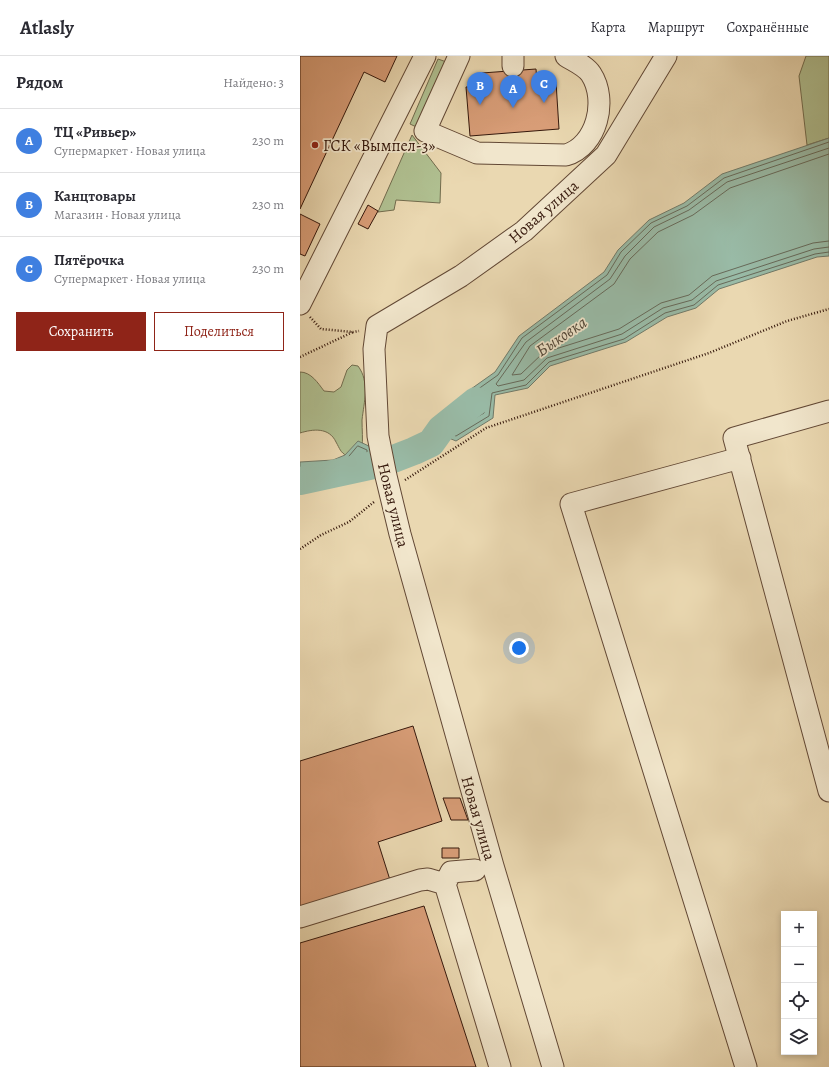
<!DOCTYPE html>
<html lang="ru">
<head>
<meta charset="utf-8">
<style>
	body { margin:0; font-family:Alegreya,serif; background:#f7f7f7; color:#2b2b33 }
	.controls { position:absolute; right:12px; bottom:12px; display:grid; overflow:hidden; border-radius:0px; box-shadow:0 2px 6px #0003 }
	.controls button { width:36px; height:36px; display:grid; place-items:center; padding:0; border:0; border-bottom:1px solid #e1e1e2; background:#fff; color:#2b2b33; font:20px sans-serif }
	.you { position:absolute; left:219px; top:592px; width:14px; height:14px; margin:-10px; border:3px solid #fff; border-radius:50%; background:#1a73e8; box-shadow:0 0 0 6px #1a73e833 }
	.badge { display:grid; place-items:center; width:26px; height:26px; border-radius:50%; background:#8f2418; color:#fff; font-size:13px; font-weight:700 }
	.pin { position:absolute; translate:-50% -33px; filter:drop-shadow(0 1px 2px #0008) }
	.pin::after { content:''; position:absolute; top:21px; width:14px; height:12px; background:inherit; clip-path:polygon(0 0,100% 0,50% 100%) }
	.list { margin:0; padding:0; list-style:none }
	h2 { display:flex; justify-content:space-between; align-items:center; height:52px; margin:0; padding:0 16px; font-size:17px }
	h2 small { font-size:13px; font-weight:400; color:#7c7c81 }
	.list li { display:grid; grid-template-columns:26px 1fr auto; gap:12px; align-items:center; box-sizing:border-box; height:64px; padding:0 16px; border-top:1px solid #e1e1e2 }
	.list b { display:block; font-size:15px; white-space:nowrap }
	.list p { margin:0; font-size:13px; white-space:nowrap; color:#7c7c81 }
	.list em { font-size:13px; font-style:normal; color:#7c7c81 }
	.actions { display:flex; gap:8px; padding:12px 16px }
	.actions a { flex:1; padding:9px 0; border:1px solid #8f2418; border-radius:0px; text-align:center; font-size:14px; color:#8f2418 }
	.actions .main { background:#8f2418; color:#fff }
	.icon { flex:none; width:22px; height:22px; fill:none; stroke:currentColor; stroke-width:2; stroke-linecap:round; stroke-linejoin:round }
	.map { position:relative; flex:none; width:529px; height:1011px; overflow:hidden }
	header { display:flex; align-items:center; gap:24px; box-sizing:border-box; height:56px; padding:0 20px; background:#fff; border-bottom:1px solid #e1e1e2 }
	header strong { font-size:19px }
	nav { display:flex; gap:22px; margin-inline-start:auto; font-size:14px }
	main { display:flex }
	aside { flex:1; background:#fff }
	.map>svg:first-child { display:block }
	.green { fill:#b0c091; stroke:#726c4e }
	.water { fill:#99bba7; stroke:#717a69 }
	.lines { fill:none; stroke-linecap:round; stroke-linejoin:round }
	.shore { stroke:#676a5a; stroke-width:1 }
	.river { stroke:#99bba7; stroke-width:28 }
	.building { fill:#d89d77; stroke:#35180c }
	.minor-casing { stroke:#624835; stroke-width:23 }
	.path { stroke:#35180c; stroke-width:2.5; stroke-dasharray:1 2; stroke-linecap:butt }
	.minor { stroke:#f1e6cc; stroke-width:21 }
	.poi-dot { fill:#8f2418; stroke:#f1e6cc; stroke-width:1.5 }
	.labels { text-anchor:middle; stroke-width:3.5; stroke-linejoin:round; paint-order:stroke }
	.poi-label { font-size:16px; fill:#35180c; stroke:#f1e6cc; text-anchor:start }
	.street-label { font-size:16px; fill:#35180c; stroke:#f1e6cc }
	.water-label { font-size:17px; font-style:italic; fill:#53493a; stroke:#f1e6cc }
</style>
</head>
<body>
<header>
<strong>Atlasly</strong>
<nav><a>Карта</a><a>Маршрут</a><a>Сохранённые</a></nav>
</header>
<main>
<aside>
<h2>Рядом<small>Найдено: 3</small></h2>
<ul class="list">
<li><span class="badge" style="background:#3f7fe0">A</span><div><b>ТЦ «Ривьер»</b><p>Супермаркет · Новая улица</p></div><em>230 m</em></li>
<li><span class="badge" style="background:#3f7fe0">B</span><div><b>Канцтовары</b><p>Магазин · Новая улица</p></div><em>230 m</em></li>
<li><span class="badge" style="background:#3f7fe0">C</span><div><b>Пятёрочка</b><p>Супермаркет · Новая улица</p></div><em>230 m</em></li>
</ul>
<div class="actions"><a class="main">Сохранить</a><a>Поделиться</a></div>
</aside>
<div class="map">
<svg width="529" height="1011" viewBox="0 0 529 1011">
	<rect width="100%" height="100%" fill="#ead8b1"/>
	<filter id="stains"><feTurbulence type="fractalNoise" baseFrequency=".005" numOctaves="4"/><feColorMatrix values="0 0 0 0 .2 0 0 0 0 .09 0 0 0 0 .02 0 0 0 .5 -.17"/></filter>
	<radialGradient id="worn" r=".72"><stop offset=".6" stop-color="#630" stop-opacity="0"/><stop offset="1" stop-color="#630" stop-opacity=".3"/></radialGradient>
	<path class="green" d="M506,0H529V82L507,89L499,20Z
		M138,3L155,9L125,75L110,68Z
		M112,79L141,117L140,147L96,144L94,154L78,156Z
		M52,309L58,310C70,326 64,346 62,364C62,374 63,383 62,393L47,400C40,396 40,393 36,386C29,371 13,373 0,377V316C11,316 18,327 24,335L34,336L41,331L47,314Z"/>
	<path class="water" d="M529,82V200L517,201L419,233L396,252L367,261L326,286L250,310L228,332L195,339L193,362L156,385L144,380L148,359L171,333L195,316L219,280L304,216L318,194L349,164L384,147L422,118Z
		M58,385L71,391L72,403L66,408L0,416V406L33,404L45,399Z"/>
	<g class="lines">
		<path class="shore" d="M529,86L424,122L387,150L351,167L321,196L307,219L222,282L198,319L174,336L152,360L149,377L156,380L189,360L192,337L226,329L249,306L324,283L365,257L394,249L418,229L515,198L529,196
			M529,92L427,126L389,154L354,171L325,200L310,223L226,286L196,328L198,330L224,324L247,302L322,278L363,252L392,244L416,225L514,193L529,191
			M529,98L430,132L393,159L358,176L330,203L314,228L230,290L212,319L221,318L243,297L319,273L361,247L389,239L412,220L513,187L529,185
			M184,335L186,337L184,357L156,373C153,360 174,342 184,335Z
			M58,390L67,394V401L64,404L48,406L47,403Z"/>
		<path class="river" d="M0,425L83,407L114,395L131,387L141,373L176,345"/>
	</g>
	<path class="building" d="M0,0H97L85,26L64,16L0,153Z
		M236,13L237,27L256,26L259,73L170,80L166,31L183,30L182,17Z
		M68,149L78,155L68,173L58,168Z
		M0,158L20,168L5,200L0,198Z
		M113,670L142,765L78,786L90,824L0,853V705Z
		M143,742H160L168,764H151Z
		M142,792H159V802H142Z
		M124,850L176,1011H0V887Z"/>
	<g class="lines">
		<g class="minor-casing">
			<path id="minor" d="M159,0L125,75L177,97L266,99C297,90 308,44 291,18C286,10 274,5 266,0
				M213,0V10
				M0,248L125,0
				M529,355L434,382L529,735
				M440,402L271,448L446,1011
				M145,828L151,816L175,814
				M0,861L120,824L128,823L145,828L200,1011
				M253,1011L193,810L100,478L86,420L78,380L74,293L77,270L161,220L224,175L306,99L366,0"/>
		</g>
		<path class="path" d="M10,261L21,273L53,276L59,275
			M0,301L53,276
			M105,424L186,372L409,297L487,265L529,253
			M0,493L21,479L49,466L74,446"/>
		<use href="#minor" class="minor"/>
	</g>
	<circle class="poi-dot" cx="15" cy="89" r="4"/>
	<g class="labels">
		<g class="poi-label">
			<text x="23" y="95">ГСК «Вымпел-3»</text>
		</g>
		<g class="street-label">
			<text transform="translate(243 155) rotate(-41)" y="6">Новая улица</text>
			<text transform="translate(94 449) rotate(76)" y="6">Новая улица</text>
			<text transform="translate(179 762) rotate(74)" y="6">Новая улица</text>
		</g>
		<g class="water-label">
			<text transform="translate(261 280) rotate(-34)" y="6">Быковка</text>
		</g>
	</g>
	<rect width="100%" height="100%" filter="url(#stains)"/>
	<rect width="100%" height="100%" fill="url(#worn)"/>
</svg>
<div class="controls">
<button>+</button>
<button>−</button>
<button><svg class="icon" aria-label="locate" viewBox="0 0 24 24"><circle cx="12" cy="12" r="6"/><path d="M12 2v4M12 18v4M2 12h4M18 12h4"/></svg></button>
<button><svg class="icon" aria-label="layers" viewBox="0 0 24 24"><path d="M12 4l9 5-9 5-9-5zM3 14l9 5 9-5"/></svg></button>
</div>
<div class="you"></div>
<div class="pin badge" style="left:213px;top:52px;background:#3f7fe0">A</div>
<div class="pin badge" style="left:180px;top:49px;background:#3f7fe0">B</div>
<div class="pin badge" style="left:244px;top:47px;background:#3f7fe0">C</div>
</div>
</main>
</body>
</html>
